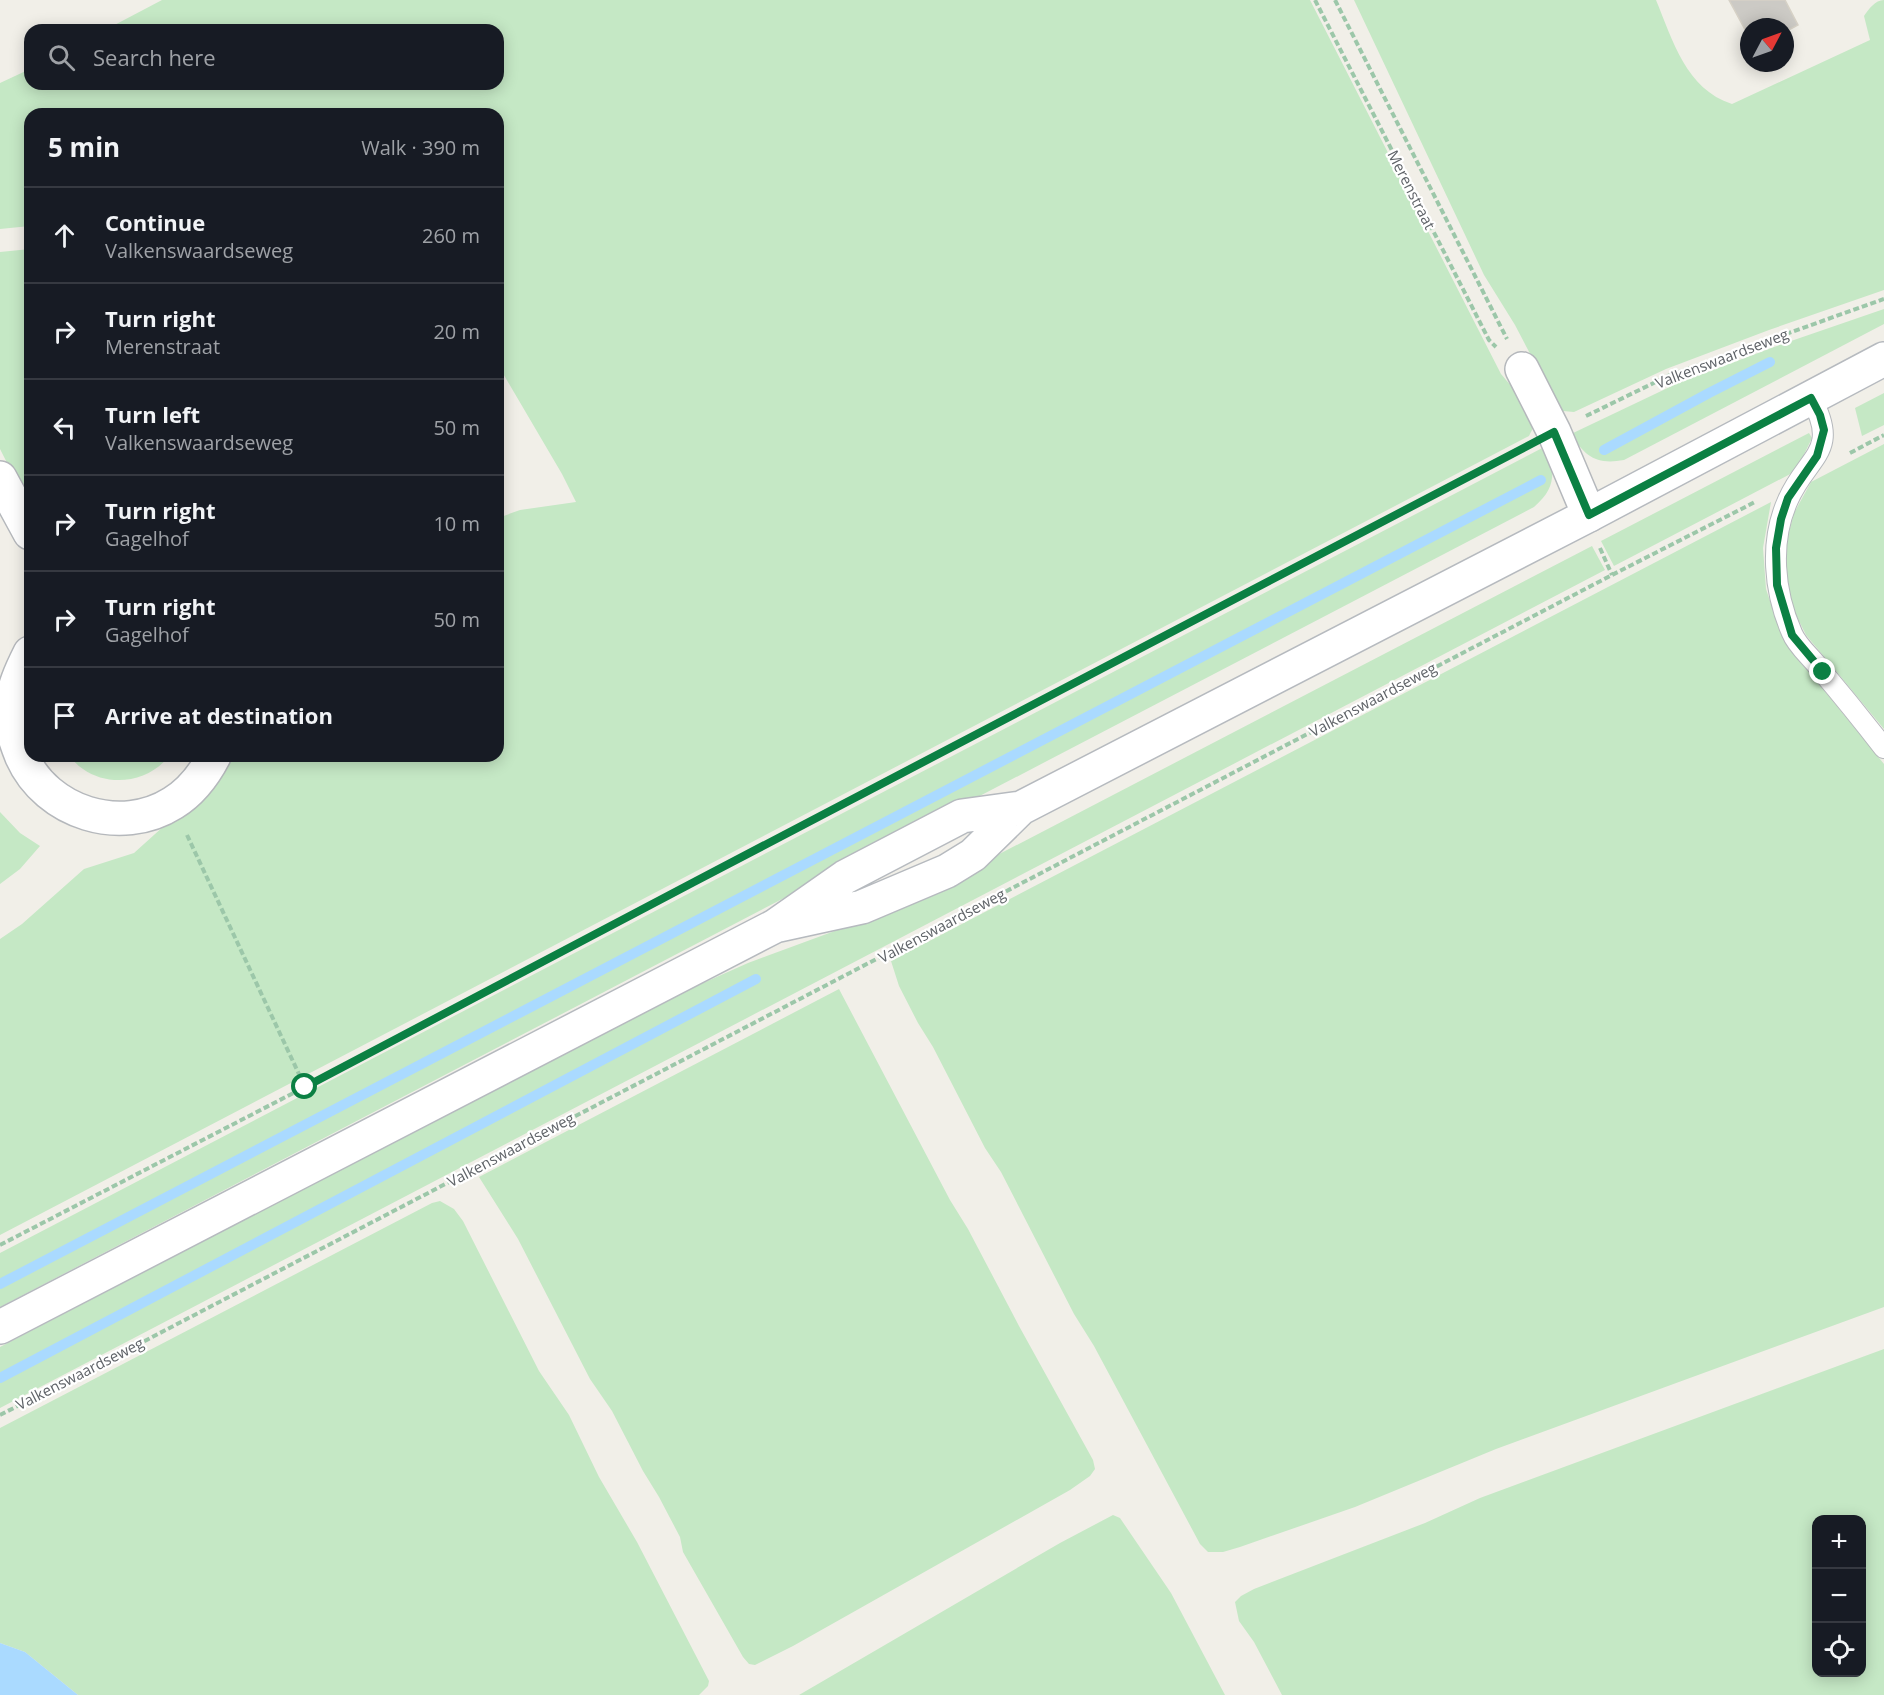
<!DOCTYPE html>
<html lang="en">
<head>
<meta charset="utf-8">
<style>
	body { margin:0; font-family:"Open Sans",sans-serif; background:#242831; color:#f1f3f6 }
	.controls { position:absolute; right:18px; bottom:18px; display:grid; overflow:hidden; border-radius:12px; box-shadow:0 3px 15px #0003 }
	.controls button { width:54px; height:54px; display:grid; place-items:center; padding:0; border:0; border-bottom:2px solid #363941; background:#171b24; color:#f1f3f6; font:30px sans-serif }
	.compass { position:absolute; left:1740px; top:18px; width:54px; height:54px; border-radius:50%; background:#171b24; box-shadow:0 3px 15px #0003; rotate:49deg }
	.stop { position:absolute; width:18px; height:18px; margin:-14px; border:4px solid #0b8043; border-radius:50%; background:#fff }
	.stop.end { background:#0b8043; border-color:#fff; box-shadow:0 2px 6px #0008 }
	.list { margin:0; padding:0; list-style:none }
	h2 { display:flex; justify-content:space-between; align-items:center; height:78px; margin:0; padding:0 24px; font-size:26px }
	h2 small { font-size:20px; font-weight:400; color:#9ea1a6 }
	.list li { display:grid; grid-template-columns:39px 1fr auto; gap:18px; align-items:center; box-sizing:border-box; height:96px; padding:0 24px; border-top:2px solid #363941 }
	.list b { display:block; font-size:22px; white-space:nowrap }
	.list p { margin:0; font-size:20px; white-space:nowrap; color:#9ea1a6 }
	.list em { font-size:20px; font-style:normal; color:#9ea1a6 }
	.icon { flex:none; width:33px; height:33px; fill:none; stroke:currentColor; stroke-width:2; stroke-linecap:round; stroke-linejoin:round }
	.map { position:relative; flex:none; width:1884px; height:1695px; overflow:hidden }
	.search { position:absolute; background:#171b24; box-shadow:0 3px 15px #0003; left:24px; top:24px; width:480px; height:66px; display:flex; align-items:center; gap:15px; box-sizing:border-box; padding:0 21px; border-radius:18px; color:#9ea1a6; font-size:22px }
	.panel { position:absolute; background:#171b24; box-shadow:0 3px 15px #0003; left:24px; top:108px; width:480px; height:654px; border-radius:18px }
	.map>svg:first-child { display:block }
	.green { fill:#c5e8c5; fill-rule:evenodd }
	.water { fill:#aadaff }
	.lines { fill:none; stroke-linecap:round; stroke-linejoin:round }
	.stream { stroke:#aadaff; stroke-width:10 }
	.building { fill:#cccac5; stroke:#d6d1c6; stroke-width:1.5 }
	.lane-casing { stroke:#b5b8bc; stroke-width:22 }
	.street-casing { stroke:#b5b8bc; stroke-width:36 }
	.secondary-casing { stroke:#b6babf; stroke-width:36 }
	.path { stroke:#9cc7a9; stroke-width:4; stroke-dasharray:6 3; stroke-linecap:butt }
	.lane { stroke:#fff; stroke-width:20 }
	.street { stroke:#fff; stroke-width:33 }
	.secondary { stroke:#fff; stroke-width:33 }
	.route { stroke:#0b8043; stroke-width:8 }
	.labels { text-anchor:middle; stroke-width:4.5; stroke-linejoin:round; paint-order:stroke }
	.street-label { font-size:15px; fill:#5f6368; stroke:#fff }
</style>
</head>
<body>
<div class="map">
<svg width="1884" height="1695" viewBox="0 0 1884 1695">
	<rect width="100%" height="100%" fill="#f1efe8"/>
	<path class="green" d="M162,0H1310L1501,374C1510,385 1533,409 1534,422C1534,427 1531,432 1529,436L0,1235V939L22,924L84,869L134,853L185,807L227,756H498V518L520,510L576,502L562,474L498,365V114H30V226L0,229V83L30,69V84H498V30H105Z
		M1354,0H1656C1673,41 1686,89 1732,104L1870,40L1864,16C1869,9 1875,0 1884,0V290L1769,330L1666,369L1574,412L1563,411L1559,409L1515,325L1484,275Z
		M30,249V508L0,449V252Z
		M1884,309V324L1624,460C1597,465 1585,457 1571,434L1676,384L1774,347Z
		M1884,393V425L1862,436L1855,408Z
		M1809,433L1812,438L1796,471L1614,566L1601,541Z
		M1884,444V729L1806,635L1791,605L1784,572L1786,544L1794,513L1811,482Z
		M1548,445C1554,473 1557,487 1534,507L0,1307V1253Z
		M1771,502L1763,548L1766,589L1779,628L1797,657L1884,764V1307L1496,1449L1355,1507L1240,1547L1223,1552H1208L1200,1544L1094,1346L1074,1314L1001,1172L985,1148L933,1047L918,1023L899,986L891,961Z
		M1592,546L1605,570L0,1408V1347L674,996L748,963L870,918L934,888Z
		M69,756H169C149,782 110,788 83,769C78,766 73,760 69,756Z
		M0,812L20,833L40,846L20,869L0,884Z
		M839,989L950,1200L968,1229L1019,1326L1093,1460L1095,1469L1090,1476L1070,1490L793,1646L755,1665L749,1664L743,1657L683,1552L680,1537L659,1497L643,1471L612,1411L590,1379L518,1239L479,1177Z
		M440,1201L454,1209L463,1221L539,1371L569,1415L599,1477L637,1542L709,1681L708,1686L699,1695H78L25,1652L0,1643V1428L432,1203Z
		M1884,1349V1695H1282L1254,1642L1239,1621L1235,1602L1241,1596L1254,1589L1425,1523L1480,1498ZM1816,1520H1862V1672H1816Z
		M1113,1515L1120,1518L1171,1593L1225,1695H799L1060,1543Z"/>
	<path class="water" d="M0,1643L25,1652L78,1695H0Z"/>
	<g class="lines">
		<path class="stream" d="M1604,450L1709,393L1770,362
			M0,1284L1541,480
			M0,1378L756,979"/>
	</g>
	<path class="building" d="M1729,0H1785L1798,25L1785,32V27H1749V37Z"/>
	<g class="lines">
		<g class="lane-casing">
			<path id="lane" d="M1811,398C1841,452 1807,456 1788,500C1769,542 1774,592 1792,633C1797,646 1812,658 1820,669C1842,695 1863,721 1884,748"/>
		</g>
		<g class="street-casing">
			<path id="street" d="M1522,369L1554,432L1589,515
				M0,478L30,533
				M30,653C21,671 13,688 11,709C10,726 16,742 22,757C47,813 121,836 173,803C191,792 204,775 214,756"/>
		</g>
		<g class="secondary-casing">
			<path id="secondary" d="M775,926L862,907L947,871L973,855L1021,808L1589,515L1884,359
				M0,1327L775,926L845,877L962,816L1021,808"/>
		</g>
		<path class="path" d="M1315,0L1489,340L1496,347
			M1335,0L1507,339
			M1586,416L1668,376L1884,299
			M1850,453L1884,435
			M1600,548L1612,575
			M187,835L305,1087
			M0,1245L305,1087L694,882L1523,448
			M0,1415L135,1346L1612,575L1755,502"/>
		<use href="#lane" class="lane"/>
		<use href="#street" class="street"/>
		<use href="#secondary" class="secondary"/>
	</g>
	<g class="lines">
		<path class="route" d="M305,1087L694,882L1554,432L1589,515L1811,398L1820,415L1824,430L1817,456L1788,498L1781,519L1776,548L1777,585L1792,635L1823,672"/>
	</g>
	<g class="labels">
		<g class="street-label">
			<text transform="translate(1411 190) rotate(63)" y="5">Merenstraat</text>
			<text transform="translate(1722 359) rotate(-21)" y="5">Valkenswaardseweg</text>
			<text transform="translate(1373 700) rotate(-28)" y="5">Valkenswaardseweg</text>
			<text transform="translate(942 926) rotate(-28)" y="5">Valkenswaardseweg</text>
			<text transform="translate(511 1150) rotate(-28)" y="5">Valkenswaardseweg</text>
			<text transform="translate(80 1374) rotate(-27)" y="5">Valkenswaardseweg</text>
		</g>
	</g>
</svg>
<div class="controls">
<button>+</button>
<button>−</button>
<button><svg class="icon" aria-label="locate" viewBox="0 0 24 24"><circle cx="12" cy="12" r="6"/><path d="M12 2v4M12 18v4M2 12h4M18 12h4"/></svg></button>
</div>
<svg class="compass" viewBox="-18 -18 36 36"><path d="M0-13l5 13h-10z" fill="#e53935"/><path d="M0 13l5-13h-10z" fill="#9ea1a6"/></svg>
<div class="stop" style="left:305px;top:1087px"></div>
<div class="stop end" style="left:1823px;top:672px"></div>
<div class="search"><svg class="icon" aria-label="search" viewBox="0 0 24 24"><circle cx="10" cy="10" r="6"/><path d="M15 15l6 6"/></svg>Search here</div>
<section class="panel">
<h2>5 min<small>Walk · 390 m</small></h2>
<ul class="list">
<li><svg class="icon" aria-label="ahead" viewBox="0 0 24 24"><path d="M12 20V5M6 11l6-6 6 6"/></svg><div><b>Continue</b><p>Valkenswaardseweg</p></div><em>260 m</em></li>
<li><svg class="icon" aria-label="right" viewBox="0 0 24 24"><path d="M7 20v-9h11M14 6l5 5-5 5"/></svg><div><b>Turn right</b><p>Merenstraat</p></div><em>20 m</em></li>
<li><svg class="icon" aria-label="left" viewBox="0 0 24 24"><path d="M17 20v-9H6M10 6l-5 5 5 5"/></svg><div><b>Turn left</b><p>Valkenswaardseweg</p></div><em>50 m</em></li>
<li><svg class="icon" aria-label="right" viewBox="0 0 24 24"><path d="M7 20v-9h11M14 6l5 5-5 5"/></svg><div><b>Turn right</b><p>Gagelhof</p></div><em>10 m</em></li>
<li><svg class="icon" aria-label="right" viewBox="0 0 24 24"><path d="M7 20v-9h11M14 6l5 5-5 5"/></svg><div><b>Turn right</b><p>Gagelhof</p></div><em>50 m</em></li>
<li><svg class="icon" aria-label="arrive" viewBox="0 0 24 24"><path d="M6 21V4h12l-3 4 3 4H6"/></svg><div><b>Arrive at destination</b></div></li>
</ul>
</section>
</div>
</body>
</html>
